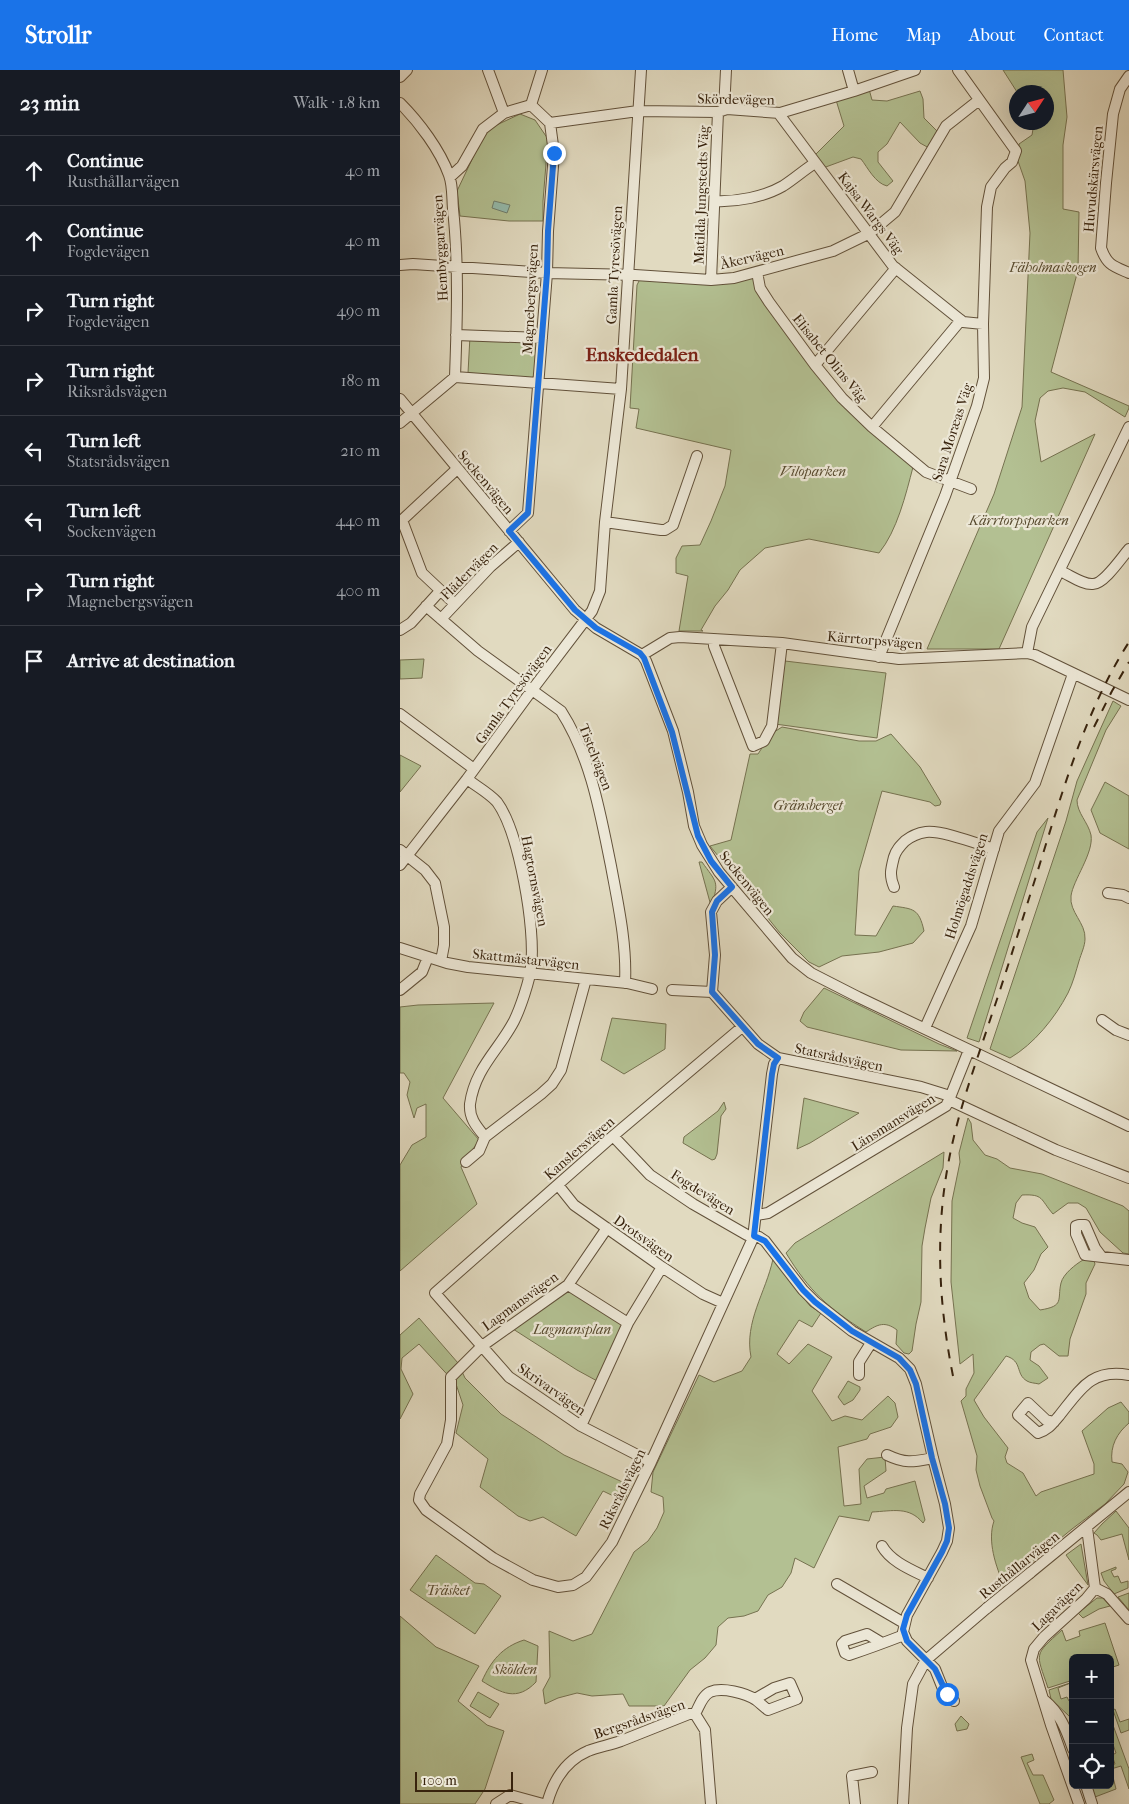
<!DOCTYPE html>
<html lang="en">
<head>
<meta charset="utf-8">
<style>
	body { margin:0; font-family:"IM FELL French Canon",serif; background:#20242c; color:#f1f3f6 }
	.controls { position:absolute; right:15px; bottom:15px; display:grid; overflow:hidden; border-radius:8px; box-shadow:0 5px 20px #0002 }
	.controls button { width:45px; height:45px; display:grid; place-items:center; padding:0; border:0; border-bottom:1px solid #363941; background:#171b24; color:#f1f3f6; font:25px sans-serif }
	.compass { position:absolute; left:609px; top:15px; width:45px; height:45px; border-radius:50%; background:#171b24; box-shadow:0 5px 20px #0002; rotate:54deg }
	.scale { position:absolute; left:15px; bottom:12px; width:98px; box-sizing:border-box; padding-left:5px; border:2px solid #38230d; border-top:0; font-size:14px; line-height:18px; white-space:nowrap; color:#38230d; -webkit-text-stroke:4px #ece7d6; paint-order:stroke }
	.stop { position:absolute; width:15px; height:15px; margin:-11px; border:4px solid #1a73e8; border-radius:50%; background:#fff }
	.stop.end { background:#1a73e8; border-color:#fff; box-shadow:0 1px 5px #0008 }
	.list { margin:0; padding:0; list-style:none }
	h2 { display:flex; justify-content:space-between; align-items:center; height:65px; margin:0; padding:0 20px; font-size:21px }
	h2 small { font-size:16px; font-weight:400; color:#9ea1a6 }
	.list li { display:grid; grid-template-columns:32px 1fr auto; gap:15px; align-items:center; box-sizing:border-box; height:70px; padding:0 20px; border-top:1px solid #363941 }
	.list b { display:block; font-size:19px; white-space:nowrap }
	.list p { margin:0; font-size:16px; white-space:nowrap; color:#9ea1a6 }
	.list em { font-size:16px; font-style:normal; color:#9ea1a6 }
	.icon { flex:none; width:28px; height:28px; fill:none; stroke:currentColor; stroke-width:2; stroke-linecap:round; stroke-linejoin:round }
	.map { position:relative; flex:none; width:729px; height:1734px; overflow:hidden }
	header { display:flex; align-items:center; gap:30px; box-sizing:border-box; height:70px; padding:0 25px; background:#1a73e8; color:#fff }
	header strong { font-size:24px }
	nav { display:flex; gap:28px; margin-inline-start:auto; font-size:18px }
	main { display:flex }
	aside { flex:1; background:#171b24 }
	.map>svg:first-child { display:block }
	.green { fill:#b3c092; stroke:#767250 }
	.water { fill:#95bbad; stroke:#707e6d }
	.lines { fill:none; stroke-linecap:round; stroke-linejoin:round }
	.minor-casing { stroke:#62513a; stroke-width:12 }
	.minor { stroke:#ece7d6; stroke-width:10 }
	.rail { stroke:#38230d; stroke-width:2; stroke-dasharray:9 9; stroke-linecap:butt }
	.minor-bridge-casing { stroke:#62513a; stroke-width:12; stroke-linecap:butt }
	.minor-bridge { stroke:#ece7d6; stroke-width:10 }
	.route { stroke:#1a73e8; stroke-width:6 }
	.labels { text-anchor:middle; stroke-width:4.5; stroke-linejoin:round; paint-order:stroke }
	.street-label { font-size:14px; fill:#38230d; stroke:#ece7d6 }
	.park-label { font-size:14px; font-style:italic; fill:#574a2e; stroke:#ece7d6 }
	.district-label { font-size:19px; font-weight:bold; fill:#7a1f14; stroke:#ece7d6 }
</style>
</head>
<body>
<header>
<strong>Strollr</strong>
<nav><a>Home</a><a>Map</a><a>About</a><a>Contact</a></nav>
</header>
<main>
<aside>
<h2>23 min<small>Walk · 1.8 km</small></h2>
<ul class="list">
<li><svg class="icon" aria-label="ahead" viewBox="0 0 24 24"><path d="M12 20V5M6 11l6-6 6 6"/></svg><div><b>Continue</b><p>Rusthållarvägen</p></div><em>40 m</em></li>
<li><svg class="icon" aria-label="ahead" viewBox="0 0 24 24"><path d="M12 20V5M6 11l6-6 6 6"/></svg><div><b>Continue</b><p>Fogdevägen</p></div><em>40 m</em></li>
<li><svg class="icon" aria-label="right" viewBox="0 0 24 24"><path d="M7 20v-9h11M14 6l5 5-5 5"/></svg><div><b>Turn right</b><p>Fogdevägen</p></div><em>490 m</em></li>
<li><svg class="icon" aria-label="right" viewBox="0 0 24 24"><path d="M7 20v-9h11M14 6l5 5-5 5"/></svg><div><b>Turn right</b><p>Riksrådsvägen</p></div><em>180 m</em></li>
<li><svg class="icon" aria-label="left" viewBox="0 0 24 24"><path d="M17 20v-9H6M10 6l-5 5 5 5"/></svg><div><b>Turn left</b><p>Statsrådsvägen</p></div><em>210 m</em></li>
<li><svg class="icon" aria-label="left" viewBox="0 0 24 24"><path d="M17 20v-9H6M10 6l-5 5 5 5"/></svg><div><b>Turn left</b><p>Sockenvägen</p></div><em>440 m</em></li>
<li><svg class="icon" aria-label="right" viewBox="0 0 24 24"><path d="M7 20v-9h11M14 6l5 5-5 5"/></svg><div><b>Turn right</b><p>Magnebergsvägen</p></div><em>400 m</em></li>
<li><svg class="icon" aria-label="arrive" viewBox="0 0 24 24"><path d="M6 21V4h12l-3 4 3 4H6"/></svg><div><b>Arrive at destination</b></div></li>
</ul>
</aside>
<div class="map">
<svg width="729" height="1734" viewBox="0 0 729 1734">
	<rect width="100%" height="100%" fill="#e1dac0"/>
	<filter id="stains"><feTurbulence type="fractalNoise" baseFrequency=".004" numOctaves="4"/><feColorMatrix values="0 0 0 0 .2 0 0 0 0 .09 0 0 0 0 .02 0 0 0 .5 -.17"/></filter>
	<radialGradient id="worn" r=".72"><stop offset=".6" stop-color="#630" stop-opacity="0"/><stop offset="1" stop-color="#630" stop-opacity=".3"/></radialGradient>
	<path class="green" d="M603,0H663L667,47L663,75V139L679,142L678,200L651,302L729,336V338L725,347L685,322L663,318L648,321L640,328L635,351L641,392L695,364L599,579H527L594,424L622,337L630,163L625,111L618,91L619,74L632,65L634,53L646,52V22H617Z
		M469,19L472,30L487,31L520,21L523,29L524,48L538,62L529,78L520,73L500,52L487,74L478,82V92L493,111L487,116C475,113 468,98 461,89L453,87L423,98L414,86L444,56L436,30Z
		M120,44L135,50L148,69L143,131V151H109L60,146L57,121L86,60Z
		M353,207L413,297L513,397C506,424 497,461 479,483L409,469L365,478L340,500L328,520L315,536L301,560L303,561H279L288,506L276,503V488L282,476L300,475L311,451L325,416L331,380L236,358L239,339L230,338L237,215L240,209Z
		M70,266L137,271L135,308L68,303Z
		M24,589L22,608L0,609V590Z
		M385,591L486,603L477,668L375,654Z
		M713,631L721,636L706,660L677,730C677,743 688,752 691,765C694,783 673,810 671,826C669,842 686,853 685,869C685,876 681,884 679,891C676,901 673,913 668,923C655,948 634,974 610,988L590,979L666,751L677,711Z
		M382,657L459,671H476L491,664L520,697L541,732L540,735L535,736L530,732L482,721L459,801L455,865L476,866L493,836C513,839 519,838 524,861L513,873L479,882L442,886L419,897L409,892L380,863L310,776L331,770L350,684H358L371,664Z
		M0,685L21,696L0,722Z
		M705,712L729,726V779L700,763L691,740Z
		M648,748L579,972L567,968L637,762Z
		M299,792H302C316,812 320,811 311,836Z
		M424,918L539,974L557,981L501,980L407,957L400,951L404,942Z
		M94,933L43,1028L79,1070L61,1097L77,1134L0,1201V1095L12,1075L26,1067V1034L17,1038L14,1048L7,1025L10,1012L4,1003H0V937L18,935Z
		M212,948L266,954L265,979L224,1004L201,990Z
		M404,1028L459,1043L410,1073L397,1079Z
		M324,1032L326,1039L321,1046L317,1084L315,1089L312,1090L283,1073L284,1067L318,1041Z
		M568,1048L571,1053L573,1070L585,1085L597,1089L610,1098L642,1104L723,1136L729,1141V1184L723,1183L700,1162L686,1138L678,1133H668L653,1144C640,1129 644,1124 622,1125L616,1133L613,1148L622,1153L635,1157L648,1177L641,1184L634,1200L624,1213L629,1228L640,1240C665,1236 657,1230 661,1213C663,1204 676,1194 683,1190L694,1191L695,1194L686,1213V1224L670,1269L668,1286H659L644,1274L640,1275L631,1282L630,1290L639,1296L648,1308L639,1314C635,1313 630,1313 627,1311C615,1304 623,1291 606,1286L574,1330L584,1347L608,1378L605,1387L607,1393L623,1403L636,1426L641,1422L694,1404V1394L682,1361L708,1338L721,1332L729,1342V1353C717,1363 710,1376 712,1392L722,1394L728,1402L724,1414L705,1434L672,1459L604,1515C596,1497 587,1471 594,1451L592,1448L580,1416L576,1400L577,1386L561,1331L566,1326V1319L574,1303L573,1284L560,1294L551,1212L552,1131L560,1092L559,1083Z
		M544,1082L543,1098L531,1128L525,1158L522,1176L521,1232L516,1254L512,1281L509,1284L504,1283L496,1274L497,1260C485,1251 478,1254 466,1262C428,1238 409,1221 386,1183L395,1173Z
		M373,1189L410,1236L421,1243L412,1257L399,1250L377,1284L389,1294L408,1274L432,1287L412,1321L432,1351L445,1346L462,1350L488,1326L495,1333L498,1347L491,1357L470,1364L467,1369L438,1377L444,1436L461,1434L459,1399L467,1389L485,1387L486,1401L464,1416L467,1428L484,1423L486,1419L515,1411L525,1450L523,1453C509,1436 493,1441 472,1442L469,1451L439,1446L414,1498L395,1488L391,1503L382,1517L368,1525L358,1541L344,1546L328,1548L318,1557L316,1575L305,1588L290,1600L264,1636H229L223,1624L192,1626L177,1623L158,1628L145,1634L143,1620L150,1607L149,1561L173,1571L192,1564L234,1482L248,1471L257,1458L264,1442L263,1427L251,1422L253,1402L299,1305L314,1312L342,1301L351,1287C344,1252 366,1222 373,1189Z
		M165,1219L223,1254L199,1312L177,1300L113,1259Z
		M19,1248L58,1293L65,1308L101,1344L164,1385L231,1416L224,1431L203,1421L176,1466L143,1447L130,1451L118,1446L80,1417L88,1389L56,1363L63,1335L56,1314L19,1274L2,1288L1,1299L13,1324L0,1349V1265Z
		M448,1311L460,1317V1320L453,1330L444,1335L438,1327Z
		M716,1441L729,1458V1490L722,1464L701,1470L697,1465L694,1463L702,1454Z
		M681,1474L688,1515L666,1485Z
		M36,1485L75,1513L84,1514L101,1526L75,1564L10,1520Z
		M716,1497V1499L711,1501L714,1507L718,1506L721,1513L728,1511V1518L714,1524L704,1511L701,1503Z
		M729,1523V1540L718,1527Z
		M697,1528H703L710,1536L699,1539L683,1548L678,1543Z
		M0,1546L36,1577L79,1596L58,1631L87,1655L104,1661L85,1719L75,1734H0Z
		M705,1553L719,1595L710,1598V1588H673V1610L648,1618C636,1582 633,1586 662,1560L666,1571L680,1566L679,1561Z
		M124,1570L138,1576L136,1612C117,1632 101,1623 82,1611C91,1591 102,1577 124,1570Z
		M673,1612L658,1618L661,1629L667,1627L669,1631L673,1629V1646L670,1647L651,1629L649,1620Z
		M78,1622L99,1634L90,1648L70,1636Z
		M715,1639L720,1652L729,1649V1660L721,1663L713,1640Z
		M561,1646L569,1654L567,1659L557,1661L555,1654Z
		M710,1647L729,1699V1719L721,1696L711,1699L716,1719L695,1727L691,1715H710V1695L715,1694L712,1685L716,1683L710,1666Z
		M632,1684L634,1690L627,1693L633,1705H643L654,1730L649,1734H640L621,1687Z"/>
	<path class="water" d="M94,131L110,135L107,143L92,138Z"/>
	<g class="lines">
		<g class="minor-casing">
			<path id="minor" d="M88,0L104,43
				M448,0L454,21
				M729,6L720,19L713,44L706,113L701,178C707,195 713,196 729,203
				M0,7L7,0
				M0,33C19,52 40,80 49,105C53,116 52,128 53,139C59,195 57,251 55,307
				M324,40L326,0
				M379,44L493,196L563,252L583,254
				M150,53L238,41L318,42L327,39L380,43L454,21L515,0
				M50,107L62,96L83,59L104,43L131,35
				M315,131C337,132 364,127 383,116C394,109 404,100 415,93
				M0,195L13,194L147,203L235,205L311,210L334,208L433,181L470,163L495,142L546,56L579,30
				M357,202L360,218L369,232L415,295L442,328L472,357L526,402L571,419
				M311,210L318,42
				M56,265L142,268
				M415,295L496,198
				M0,329L175,540L196,558L242,585L246,591L273,661L288,722L294,756L302,775L319,802L392,888L411,903L458,927L729,1056
				M0,353L55,307L221,319
				M472,357L561,250
				M2,450L22,503L55,534
				M0,452L57,399
				M205,452L261,460H265L273,455L297,386
				M109,461L128,443L147,203L148,161L154,83L150,53L131,35L142,0
				M660,501C670,505 683,515 693,514C704,514 722,487 729,479
				M26,536L78,581L161,641C191,688 200,742 211,796C218,834 227,874 225,913
				M41,549L90,497L119,472
				M0,560L11,553L40,521
				M314,570V576L353,676L364,671L372,656L382,573
				M627,583L632,557L729,357
				M242,585L270,568L280,567L382,573L499,589L627,583L635,585L729,630
				M479,587L545,426L577,336L584,308L583,254L587,137L591,117L605,98L612,92L616,81L558,0
				M0,644L74,699
				M67,709C76,716 89,723 97,732C119,762 136,859 131,897C130,910 120,939 114,951C99,980 75,998 70,1034C69,1048 76,1056 85,1067
				M0,780L25,800L35,813L44,857V875L41,891
				M0,795L67,709L132,620L192,541L200,521L205,452L221,319L241,0
				M332,817L317,831L311,842L315,885L312,922L358,974L378,988L521,1017L550,1026
				M494,817C489,805 491,799 494,787C496,780 500,776 505,771C510,767 519,763 526,762C542,760 578,774 594,779
				M708,823L723,825L729,828
				M0,878L47,893L68,897L227,913L252,919
				M0,920L22,902L28,887
				M272,920L312,922
				M702,950L716,960L729,965
				M525,958L571,856L599,761L635,713L673,604
				M549,1030L569,980
				M213,1066L250,1105L293,1134L347,1165L359,1167L365,1171L403,1220L415,1232L452,1261L499,1288L510,1299L516,1314L533,1388L545,1434L549,1458L547,1471L542,1482L507,1545L503,1562L507,1571L535,1599L543,1619L554,1631
				M66,1092L79,1081L85,1067L141,1024L152,1014L161,1000L186,909
				M158,1115L174,1135L262,1197L303,1224L323,1233
				M357,1145L368,1143L546,1036L549,1030L656,1080L729,1108
				M207,1158L168,1215L82,1276L51,1307V1350L47,1374L20,1424L19,1430L26,1440L93,1488L133,1510L158,1517L173,1515L186,1507L212,1472L251,1392L353,1168L372,1004L374,994L378,988
				M701,1186L695,1178L685,1155H679L676,1156V1164L685,1185L729,1190
				M168,1215L228,1253
				M459,1305V1292L471,1273
				M654,1352L646,1350L628,1333L618,1345L638,1363C648,1360 652,1354 659,1346C680,1320 691,1298 729,1305
				M181,1356L228,1253L262,1197
				M487,1385C506,1394 513,1392 533,1388
				M251,1392L181,1356L109,1307L35,1223L213,1066L342,957
				M687,1458L695,1518
				M482,1476C491,1492 512,1500 528,1508
				M630,1503L729,1422
				M437,1514L504,1553
				M695,1518L707,1524L729,1549
				M482,1573L467,1564L445,1571L442,1574L445,1583L449,1585C467,1579 486,1572 504,1565
				M644,1630C660,1643 666,1659 673,1679
				M295,1644L305,1660L311,1734
				M686,1715L692,1734
				M96,1734L110,1725L143,1734
				M147,1734C153,1711 165,1691 188,1681C198,1677 210,1675 221,1671C244,1662 266,1653 289,1644H295C299,1637 302,1626 310,1622C322,1617 346,1623 356,1630C360,1633 364,1637 368,1640L397,1629L390,1613L374,1618L355,1629
				M455,1734L452,1706L472,1702
				M503,1734L507,1658L513,1614L526,1590L587,1538
				M679,1734L651,1655L631,1590L634,1579L644,1567L686,1529L695,1518"/>
		</g>
		<use href="#minor" class="minor"/>
		<path class="rail" d="M694,657L712,621L729,592
			M553,1306C539,1236 535,1165 548,1095C557,1044 575,996 591,947C605,906 618,864 631,822C658,738 681,647 729,572"/>
		<g class="minor-bridge-casing">
			<path id="minor-bridge" d="M587,1538L630,1503"/>
		</g>
		<use href="#minor-bridge" class="minor-bridge"/>
	</g>
	<g class="lines">
		<path class="route" d="M154,83L148,161L147,203L128,443L109,461L175,540L196,558L240,583L244,588L272,662L298,766L311,791L332,817L317,831L312,842L315,885L312,922L358,974L378,988L374,994L372,1004L354,1166L365,1171L403,1220L415,1232L452,1261L499,1288L510,1300L516,1314L532,1388L545,1434L549,1458L547,1471L542,1482L507,1545L503,1559L507,1571L535,1599L547,1624"/>
	</g>
	<g class="labels">
		<g class="street-label">
			<text transform="translate(336 29) rotate(1)" y="5">Skördevägen</text>
			<text transform="translate(693 109) rotate(-85)" y="5">Huvudskärsvägen</text>
			<text transform="translate(301 125) rotate(-88)" y="5">Matilda Jungstedts Väg</text>
			<text transform="translate(471 143) rotate(53)" y="5">Kajsa Wargs Väg</text>
			<text transform="translate(40 178) rotate(-93)" y="5">Hembyggarvägen</text>
			<text transform="translate(352 187) rotate(-13)" y="5">Åkervägen</text>
			<text transform="translate(214 195) rotate(-87)" y="5">Gamla Tyresövägen</text>
			<text transform="translate(130 229) rotate(-87)" y="5">Magnebergsvägen</text>
			<text transform="translate(430 288) rotate(51)" y="5">Elisabet Olins Väg</text>
			<text transform="translate(552 362) rotate(-72)" y="5">Sara Moræas Väg</text>
			<text transform="translate(86 412) rotate(50)" y="5">Sockenvägen</text>
			<text transform="translate(69 501) rotate(-45)" y="5">Flädervägen</text>
			<text transform="translate(475 570) rotate(5)" y="5">Kärrtorpsvägen</text>
			<text transform="translate(113 624) rotate(-54)" y="5">Gamla Tyresövägen</text>
			<text transform="translate(196 687) rotate(69)" y="5">Tistelvägen</text>
			<text transform="translate(135 811) rotate(79)" y="5">Hagtornsvägen</text>
			<text transform="translate(347 813) rotate(51)" y="5">Sockenvägen</text>
			<text transform="translate(566 816) rotate(-72)" y="5">Holmögaddsvägen</text>
			<text transform="translate(126 889) rotate(6)" y="5">Skattmästarvägen</text>
			<text transform="translate(439 987) rotate(12)" y="5">Statsrådsvägen</text>
			<text transform="translate(493 1052) rotate(-32)" y="5">Länsmansvägen</text>
			<text transform="translate(179 1078) rotate(-41)" y="5">Kanslersvägen</text>
			<text transform="translate(303 1122) rotate(32)" y="5">Fogdevägen</text>
			<text transform="translate(244 1168) rotate(35)" y="5">Drotsvägen</text>
			<text transform="translate(120 1231) rotate(-36)" y="5">Lagmansvägen</text>
			<text transform="translate(152 1319) rotate(35)" y="5">Skrivarvägen</text>
			<text transform="translate(222 1419) rotate(-64)" y="5">Riksrådsvägen</text>
			<text transform="translate(619 1495) rotate(-39)" y="5">Rusthållarvägen</text>
			<text transform="translate(657 1536) rotate(-44)" y="5">Lagavägen</text>
			<text transform="translate(239 1649) rotate(-19)" y="5">Bergsrådsvägen</text>
		</g>
		<g class="park-label">
			<text x="653" y="202">Fäholmaskogen</text>
			<text x="413" y="406">Viloparken</text>
			<text x="619" y="455">Kärrtorpsparken</text>
			<text x="408" y="740">Gränsberget</text>
			<text x="172" y="1264">Lagmansplan</text>
			<text x="48" y="1525">Träsket</text>
			<text x="115" y="1604">Skölden</text>
		</g>
		<g class="district-label">
			<text x="242" y="291">Enskededalen</text>
		</g>
	</g>
	<rect width="100%" height="100%" filter="url(#stains)"/>
	<rect width="100%" height="100%" fill="url(#worn)"/>
</svg>
<div class="controls">
<button>+</button>
<button>−</button>
<button><svg class="icon" aria-label="locate" viewBox="0 0 24 24"><circle cx="12" cy="12" r="6"/><path d="M12 2v4M12 18v4M2 12h4M18 12h4"/></svg></button>
</div>
<svg class="compass" viewBox="-18 -18 36 36"><path d="M0-13l5 13h-10z" fill="#e53935"/><path d="M0 13l5-13h-10z" fill="#9ea1a6"/></svg>
<div class="scale">100 m</div>
<div class="stop" style="left:547px;top:1624px"></div>
<div class="stop end" style="left:154px;top:83px"></div>
</div>
</main>
</body>
</html>
